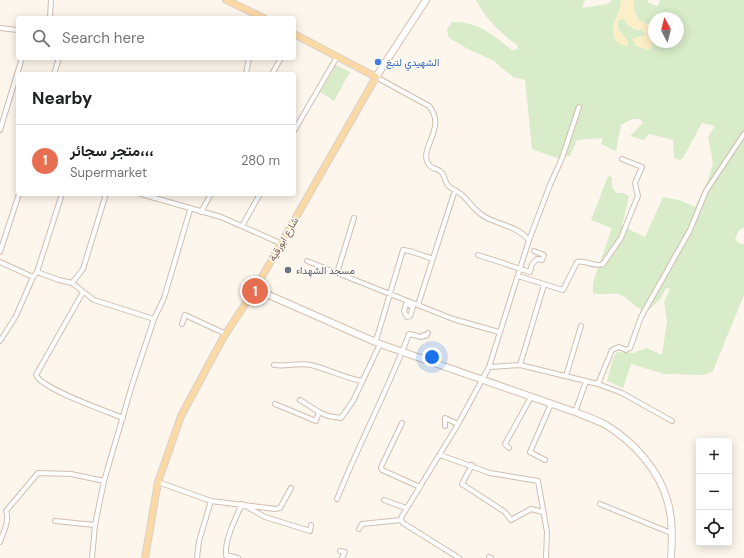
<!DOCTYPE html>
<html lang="en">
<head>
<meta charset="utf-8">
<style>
	body { margin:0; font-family:"DM Sans",Vazirmatn,sans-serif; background:#f6f6f6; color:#202124 }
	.controls { position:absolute; right:12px; bottom:12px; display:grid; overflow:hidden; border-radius:4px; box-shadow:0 2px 10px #0003 }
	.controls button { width:36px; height:36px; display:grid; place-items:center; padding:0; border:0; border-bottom:1px solid #e0e0e0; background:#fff; color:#202124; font:20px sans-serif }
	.compass { position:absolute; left:648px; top:12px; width:36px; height:36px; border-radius:50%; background:#fff; box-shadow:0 2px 10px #0003; rotate:353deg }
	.you { position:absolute; left:432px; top:357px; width:14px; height:14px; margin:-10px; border:3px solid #fff; border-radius:50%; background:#1a73e8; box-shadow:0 0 0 6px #1a73e833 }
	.badge { display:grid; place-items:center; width:26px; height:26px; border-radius:50%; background:#e76f51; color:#fff; font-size:13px; font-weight:700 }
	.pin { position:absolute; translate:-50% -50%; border:2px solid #fff; box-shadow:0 1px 4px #0006 }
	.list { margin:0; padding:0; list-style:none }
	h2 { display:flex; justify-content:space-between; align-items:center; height:52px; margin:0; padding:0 16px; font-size:17px }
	h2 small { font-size:13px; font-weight:400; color:#757577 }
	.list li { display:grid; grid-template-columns:26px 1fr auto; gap:12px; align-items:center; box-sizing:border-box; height:72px; padding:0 16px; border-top:1px solid #e0e0e0 }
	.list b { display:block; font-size:15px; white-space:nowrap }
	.list p { margin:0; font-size:13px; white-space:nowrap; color:#757577 }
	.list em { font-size:13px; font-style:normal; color:#757577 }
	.icon { flex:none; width:22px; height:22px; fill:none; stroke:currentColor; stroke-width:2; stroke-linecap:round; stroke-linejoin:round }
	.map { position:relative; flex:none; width:744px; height:558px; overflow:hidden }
	.search { position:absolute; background:#fff; box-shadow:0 2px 10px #0003; left:16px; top:16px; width:280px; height:44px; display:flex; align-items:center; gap:10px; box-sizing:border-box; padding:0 14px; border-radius:4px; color:#757577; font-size:15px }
	.panel { position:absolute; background:#fff; box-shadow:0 2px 10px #0003; left:16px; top:72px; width:280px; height:124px; border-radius:4px }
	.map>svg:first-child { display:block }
	.green { fill:#d8ecc9 }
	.sand { fill:#fcefc7 }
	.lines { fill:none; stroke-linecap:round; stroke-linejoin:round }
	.street-casing { stroke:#d1beb0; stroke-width:6 }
	.secondary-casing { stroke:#d6c0b0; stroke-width:8 }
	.primary-casing { stroke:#dad1cd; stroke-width:8 }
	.street { stroke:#fff; stroke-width:4 }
	.secondary { stroke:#fff; stroke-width:6 }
	.primary { stroke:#fbd9a5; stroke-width:6 }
	.shop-dot { fill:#3f7fe0; stroke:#fffaf3; stroke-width:1.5 }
	.worship-dot { fill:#6b7280; stroke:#fffaf3; stroke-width:1.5 }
	.labels { text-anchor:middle; stroke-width:3.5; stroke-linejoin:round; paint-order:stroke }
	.shop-label { font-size:10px; fill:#366cbe; stroke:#fffaf3; text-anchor:start }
	.street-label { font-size:10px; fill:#7a5c4d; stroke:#fffaf3 }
	.worship-label { font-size:10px; fill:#5b616d; stroke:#fffaf3; text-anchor:start }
</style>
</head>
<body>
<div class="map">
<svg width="744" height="558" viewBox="0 0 744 558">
	<rect width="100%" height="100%" fill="#fdf6ec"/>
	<path class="green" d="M476,0H585L582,8L608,4L612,0H621V8L613,25L627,41L618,29V21L623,18L634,29L642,30L646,35L633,39L636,45L650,50L654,40V42H678V18H654V39L651,26L637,19L634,9V0H647L649,3L658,6L660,0H744V228L739,230L735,239L740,244H744V295L713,371L704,375L664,374L631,364L623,388L607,381L613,358L617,352L633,353L647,348L662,355L667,321L664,302L670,289L666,288L661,298L648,311C636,310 631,300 621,295C612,291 602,297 593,293V282L612,228L591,220L608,176L612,177V187L616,193H623L629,196L622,226L645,237L663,197L679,200L695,207L708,180L713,163L708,137L715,126L702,123L683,158L680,160L674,158L673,140L649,134L644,140L630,136L643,123L640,119H632L621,125L616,151L601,144L603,138L577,140L570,156L556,158L532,149L525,80L513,77L494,61L468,49L449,38L447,29L452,22C477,21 493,35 512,50L518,49L517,45C500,33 485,18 476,0Z
		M336,65L350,72L334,101L320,92Z"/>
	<path class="sand" d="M621,0H634V9L637,19L651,26L654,40L650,50L636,46L632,39L646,35L642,30L628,26L623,18L618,21V29L628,41L627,46C599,39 622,15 621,0Z"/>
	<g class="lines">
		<g class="street-casing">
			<path id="street" d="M50,18L51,0
				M0,28L18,30
				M54,74L59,58
				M246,74L249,58
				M272,74L281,58
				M376,77L429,106C448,128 417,149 429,165C432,169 436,168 440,171C445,174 444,180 447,184C450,189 458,191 462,195C471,203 475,212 487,218C501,225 518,227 529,240
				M0,130L22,58
				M294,131L337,57
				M141,194L221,217L280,243
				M201,212L211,194
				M242,226L260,194
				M0,252L19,194
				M478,255L530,272L532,264L537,259L542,260L544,255L534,251
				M307,261L453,319L499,332
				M0,262L33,277L37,272L59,280L72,283L83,269L106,194
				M37,272L62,194
				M337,273L354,218
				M518,276L563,290L577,262C585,259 594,268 603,264L621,238L631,213L638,196L635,183L642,167L622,159
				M72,283L94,300L154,319
				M83,292L36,375C42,389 106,411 123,418
				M406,304L404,311L407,317L410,316L413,307L406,304L408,301
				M418,305L455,190
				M182,324L185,315L226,334
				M0,341L16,316L33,277
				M375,342L378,334L403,250L410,251L433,259
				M274,365C287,367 298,362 311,365C328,369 345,378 362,381
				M520,365L544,285
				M489,367L520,365L598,384L622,393L672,421
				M566,376L581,326
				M598,384L612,350L619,347L626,350L630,348L641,317L690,230L706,191L744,134
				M300,400L319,412
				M275,404L316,421L319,412L328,416L341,418L353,401L380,344
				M575,412L586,382
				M402,423L381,467L382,470L420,487
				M445,426V418L458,424
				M509,448L505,444L531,397
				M440,455L490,473L538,481L547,532L546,558
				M545,460L530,452L551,404
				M472,465L462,484L505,512L511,520L531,509L543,512
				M158,482L211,501L275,509L280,508L291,488
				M337,499C359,443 388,390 409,334L422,337L424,335L426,336L428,333
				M384,500L406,508
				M600,504L671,533
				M6,511L38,473L71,474L104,481
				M55,521L95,525
				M359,529L362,524L401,520
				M0,542C3,533 10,520 6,511
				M340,551L345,552L342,558
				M226,555L238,558
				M489,557L491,558
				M92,558L95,525L104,481L133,382L154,319L164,298L190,210
				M197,558L199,541L211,501
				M227,558C222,545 236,517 242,504L265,517L310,531L311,525
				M459,558L403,523L401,520L402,516L457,426L489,367L529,240L550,185L562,158L579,107"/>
		</g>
		<g class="secondary-casing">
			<path id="secondary" d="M376,77L426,0
				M255,289L380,344L575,412C585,416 597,420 606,425C634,442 660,471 668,503C673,521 672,540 671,558"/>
		</g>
		<g class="primary-casing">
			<path id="primary" d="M226,0L264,18
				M145,558L158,482L181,416L223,338L255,289L376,77L294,34"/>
		</g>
		<use href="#street" class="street"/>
		<use href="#secondary" class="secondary"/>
		<use href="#primary" class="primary"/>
	</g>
	<circle class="shop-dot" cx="378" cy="62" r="4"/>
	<circle class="worship-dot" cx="288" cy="270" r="4"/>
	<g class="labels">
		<g class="shop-label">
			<text x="386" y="66">الشهيدي لتبغ</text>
		</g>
		<g class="street-label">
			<text transform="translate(283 239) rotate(-60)" y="4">شارع ابورقية</text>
		</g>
		<g class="worship-label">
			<text x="296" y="274">مسجد الشهداء</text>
		</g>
	</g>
</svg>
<div class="controls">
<button>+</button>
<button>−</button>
<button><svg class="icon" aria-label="locate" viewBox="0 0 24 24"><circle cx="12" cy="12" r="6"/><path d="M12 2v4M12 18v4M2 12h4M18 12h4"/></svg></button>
</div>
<svg class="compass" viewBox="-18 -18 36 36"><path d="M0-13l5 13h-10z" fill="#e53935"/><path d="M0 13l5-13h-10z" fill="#757577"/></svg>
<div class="you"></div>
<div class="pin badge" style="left:255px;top:291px">1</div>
<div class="search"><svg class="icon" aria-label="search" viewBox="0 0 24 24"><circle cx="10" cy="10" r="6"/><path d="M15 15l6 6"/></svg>Search here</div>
<section class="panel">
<h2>Nearby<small></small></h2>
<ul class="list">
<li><span class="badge">1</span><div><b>متجر سجائر،،،</b><p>Supermarket</p></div><em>280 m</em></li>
</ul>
</section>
</div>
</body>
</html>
